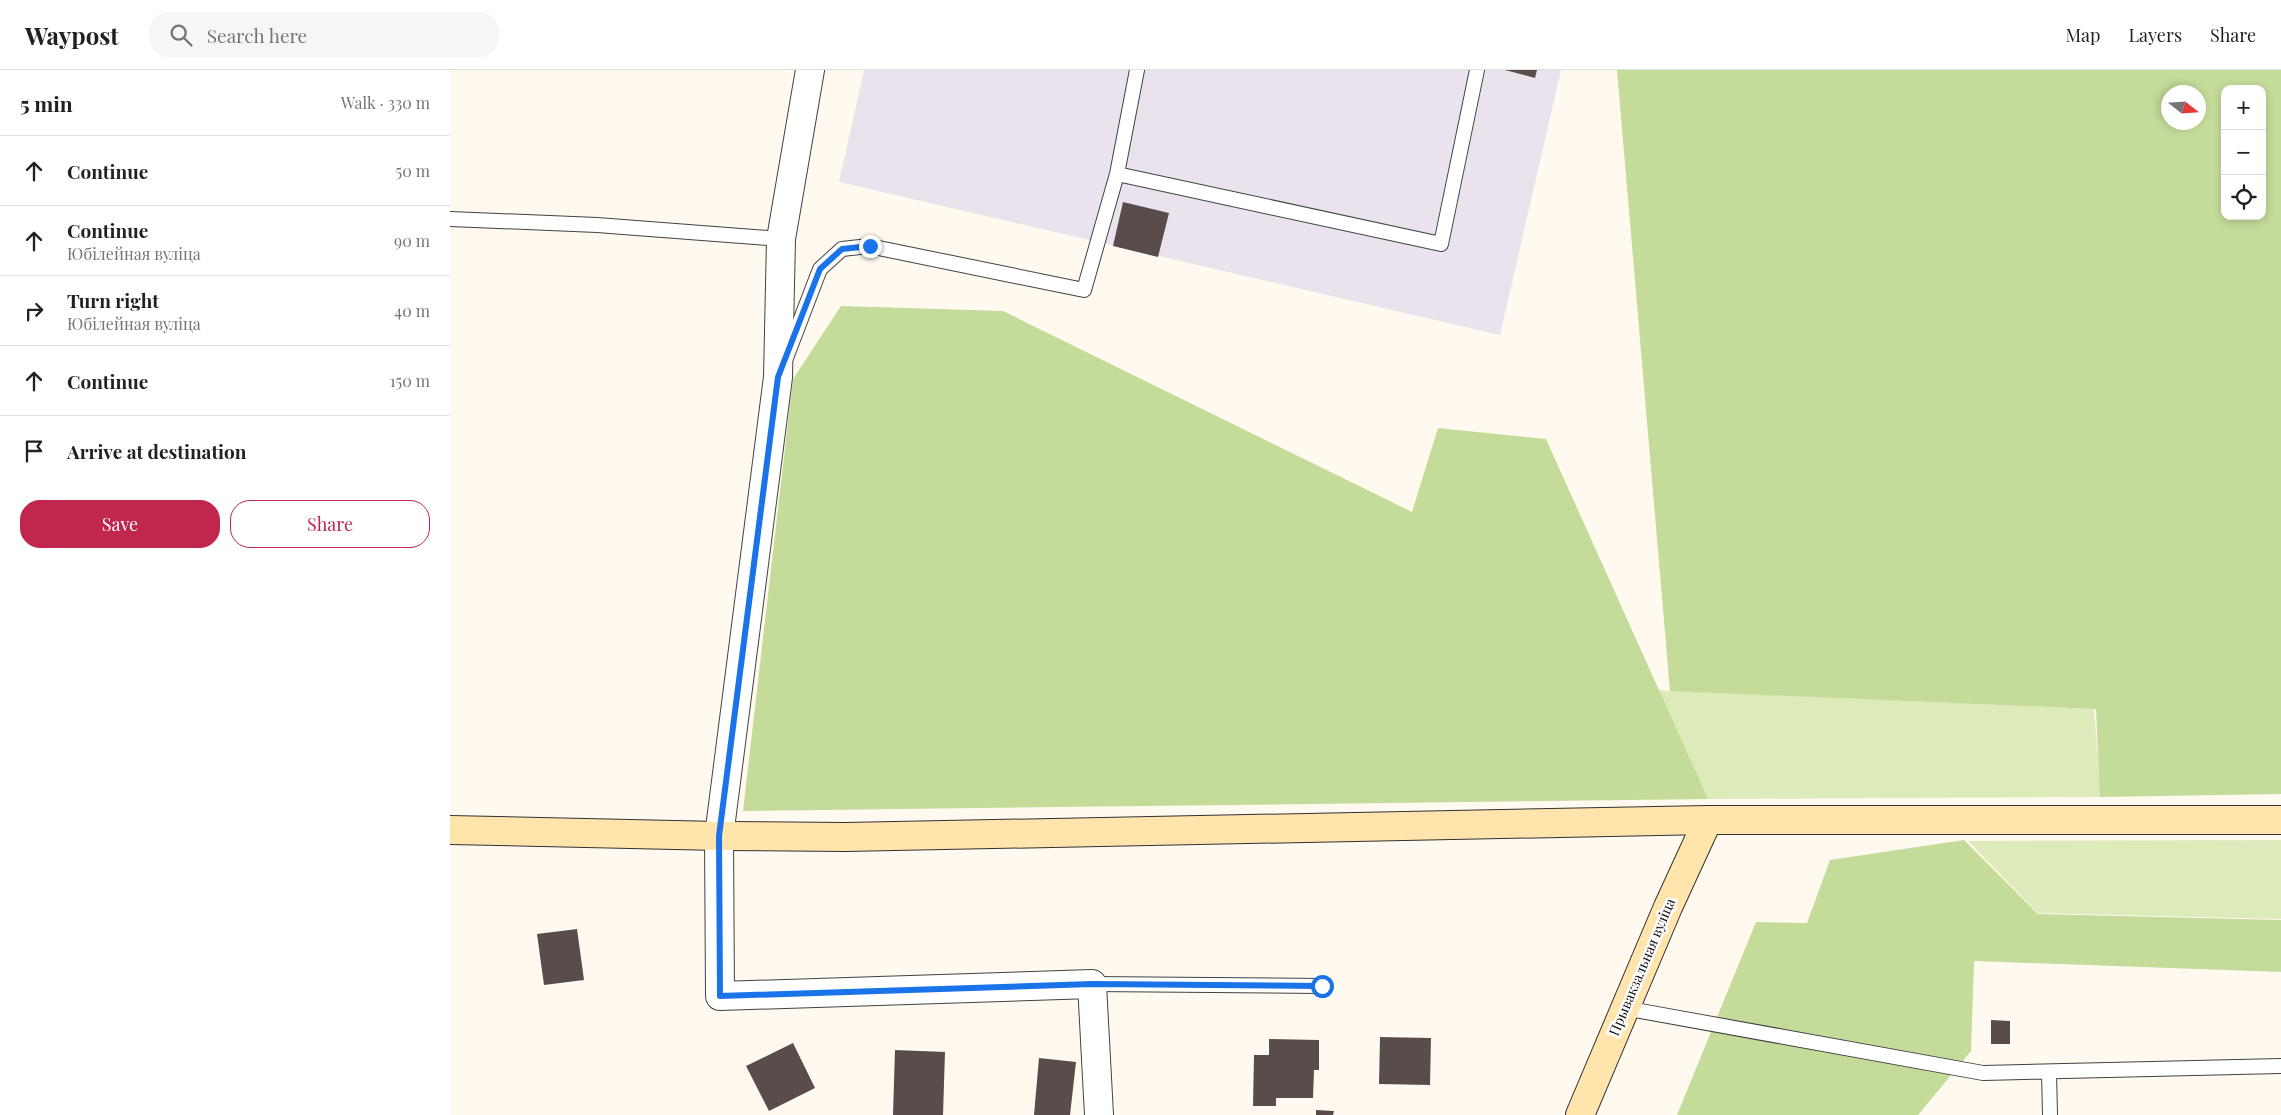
<!DOCTYPE html>
<html lang="en">
<head>
<meta charset="utf-8">
<style>
	body { margin:0; font-family:"Playfair Display",serif; background:#f6f6f6; color:#202124 }
	.controls { position:absolute; right:15px; top:15px; display:grid; overflow:hidden; border-radius:10px; box-shadow:0 2px 8px #0003 }
	.controls button { width:45px; height:45px; display:grid; place-items:center; padding:0; border:0; border-bottom:1px solid #e0e0e0; background:#fff; color:#202124; font:25px sans-serif }
	.compass { position:absolute; left:1711px; top:15px; width:45px; height:45px; border-radius:50%; background:#fff; box-shadow:0 2px 8px #0003; rotate:107deg }
	.stop { position:absolute; width:15px; height:15px; margin:-11px; border:4px solid #1a73e8; border-radius:50%; background:#fff }
	.stop.end { background:#1a73e8; border-color:#fff; box-shadow:0 1px 5px #0008 }
	.list { margin:0; padding:0; list-style:none }
	h2 { display:flex; justify-content:space-between; align-items:center; height:65px; margin:0; padding:0 20px; font-size:21px }
	h2 small { font-size:16px; font-weight:400; color:#757577 }
	.list li { display:grid; grid-template-columns:32px 1fr auto; gap:15px; align-items:center; box-sizing:border-box; height:70px; padding:0 20px; border-top:1px solid #e0e0e0 }
	.list b { display:block; font-size:19px; white-space:nowrap }
	.list p { margin:0; font-size:16px; white-space:nowrap; color:#757577 }
	.list em { font-size:16px; font-style:normal; color:#757577 }
	.actions { display:flex; gap:10px; padding:15px 20px }
	.actions a { flex:1; padding:11px 0; border:1px solid #c0264e; border-radius:20px; text-align:center; font-size:18px; color:#c0264e }
	.actions .main { background:#c0264e; color:#fff }
	.icon { flex:none; width:28px; height:28px; fill:none; stroke:currentColor; stroke-width:2; stroke-linecap:round; stroke-linejoin:round }
	.map { position:relative; flex:none; width:1831px; height:1045px; overflow:hidden }
	header { display:flex; align-items:center; gap:30px; box-sizing:border-box; height:70px; padding:0 25px; background:#fff; border-bottom:1px solid #e0e0e0 }
	header strong { font-size:24px }
	nav { display:flex; gap:28px; margin-inline-start:auto; font-size:18px }
	.search { width:350px; height:45px; background:#f6f6f6; display:flex; align-items:center; gap:12px; box-sizing:border-box; padding:0 18px; border-radius:20px; color:#757577; font-size:19px }
	main { display:flex }
	aside { flex:1; background:#fff }
	.map>svg:first-child { display:block }
	.industrial { fill:#eae3ed }
	.green { fill:#ddeaba }
	.forest { fill:#c4db99; fill-rule:evenodd }
	.building { fill:#584d4b }
	.lines { fill:none; stroke-linecap:round; stroke-linejoin:round }
	.lane-casing { stroke:#424242; stroke-width:16 }
	.street-casing { stroke:#424242; stroke-width:30 }
	.secondary-casing { stroke:#313131; stroke-width:30 }
	.lane { stroke:#fff; stroke-width:14 }
	.street { stroke:#fff; stroke-width:28 }
	.secondary { stroke:#ffe4ac; stroke-width:28 }
	.route { stroke:#1a73e8; stroke-width:6 }
	.labels { text-anchor:middle; stroke-width:5; stroke-linejoin:round; paint-order:stroke }
	.street-label { font-size:14px; fill:#0f0f0f; stroke:#fff }
</style>
</head>
<body>
<header>
<strong>Waypost</strong>
<div class="search"><svg class="icon" aria-label="search" viewBox="0 0 24 24"><circle cx="10" cy="10" r="6"/><path d="M15 15l6 6"/></svg>Search here</div>
<nav><a>Map</a><a>Layers</a><a>Share</a></nav>
</header>
<main>
<aside>
<h2>5 min<small>Walk · 330 m</small></h2>
<ul class="list">
<li><svg class="icon" aria-label="ahead" viewBox="0 0 24 24"><path d="M12 20V5M6 11l6-6 6 6"/></svg><div><b>Continue</b></div><em>50 m</em></li>
<li><svg class="icon" aria-label="ahead" viewBox="0 0 24 24"><path d="M12 20V5M6 11l6-6 6 6"/></svg><div><b>Continue</b><p>Юбілейная вуліца</p></div><em>90 m</em></li>
<li><svg class="icon" aria-label="right" viewBox="0 0 24 24"><path d="M7 20v-9h11M14 6l5 5-5 5"/></svg><div><b>Turn right</b><p>Юбілейная вуліца</p></div><em>40 m</em></li>
<li><svg class="icon" aria-label="ahead" viewBox="0 0 24 24"><path d="M12 20V5M6 11l6-6 6 6"/></svg><div><b>Continue</b></div><em>150 m</em></li>
<li><svg class="icon" aria-label="arrive" viewBox="0 0 24 24"><path d="M6 21V4h12l-3 4 3 4H6"/></svg><div><b>Arrive at destination</b></div></li>
</ul>
<div class="actions"><a class="main">Save</a><a>Share</a></div>
</aside>
<div class="map">
<svg width="1831" height="1045" viewBox="0 0 1831 1045">
	<rect width="100%" height="100%" fill="#fff9f0"/>
	<path class="industrial" d="M414,0H1111L1050,265L389,112Z"/>
	<path class="green" d="M1205,620L1644,639L1651,727L1255,729Z
		M1831,770V849L1588,843L1518,771Z"/>
	<path class="forest" d="M1167,0H1831V724L1650,727L1646,639L1220,621ZM1775,19H1812V146H1775ZM1718,22H1748V52H1718Z
		M391,236L553,241L962,442L988,358L1096,369L1258,729L293,741L343,309Z
		M1514,770L1588,844L1831,850V902L1524,891L1521,981L1468,1045H1227L1306,852L1357,853L1380,790Z"/>
	<path class="building" d="M1055,0H1087L1085,8Z
		M673,132L719,143L708,187L663,176Z
		M127,859L134,910L94,915L87,864Z
		M1541,950L1560,951V974H1541Z
		M930,967L981,968L980,1015L929,1014Z
		M819,969L869,970V1000H864L863,1028H826V1036H803L804,985H819Z
		M343,973L365,1018L319,1041L296,996Z
		M445,980L495,982L493,1045H443Z
		M589,988L626,992L620,1045H584Z
		M866,1040L884,1041L883,1045H866Z"/>
	<g class="lines">
		<g class="lane-casing">
			<path id="lane" d="M667,104L991,174L1027,0
				M0,149L147,155L331,169
				M336,288L370,199L392,179L419,176L634,220L667,104L687,0
				M642,914L872,916
				M1174,938L1533,1003L1831,996
				M1599,1002L1600,1045"/>
		</g>
		<g class="street-casing">
			<path id="street" d="M360,0L331,169L328,307L269,766L270,926L642,914L649,1045"/>
		</g>
		<g class="secondary-casing">
			<path id="secondary" d="M0,760L269,766L395,767L1258,750H1831
				M1130,1045L1218,837L1258,750"/>
		</g>
		<use href="#lane" class="lane"/>
		<use href="#street" class="street"/>
		<use href="#secondary" class="secondary"/>
	</g>
	<g class="lines">
		<path class="route" d="M420,176L392,179L370,199L328,307L269,766L270,926L642,914L872,916"/>
	</g>
	<g class="labels">
		<g class="street-label">
			<text transform="translate(1192 897) rotate(-67)" y="5">Прывакзальная вуліца</text>
		</g>
	</g>
</svg>
<div class="controls">
<button>+</button>
<button>−</button>
<button><svg class="icon" aria-label="locate" viewBox="0 0 24 24"><circle cx="12" cy="12" r="6"/><path d="M12 2v4M12 18v4M2 12h4M18 12h4"/></svg></button>
</div>
<svg class="compass" viewBox="-18 -18 36 36"><path d="M0-13l5 13h-10z" fill="#e53935"/><path d="M0 13l5-13h-10z" fill="#757577"/></svg>
<div class="stop" style="left:872px;top:916px"></div>
<div class="stop end" style="left:420px;top:176px"></div>
</div>
</main>
</body>
</html>
